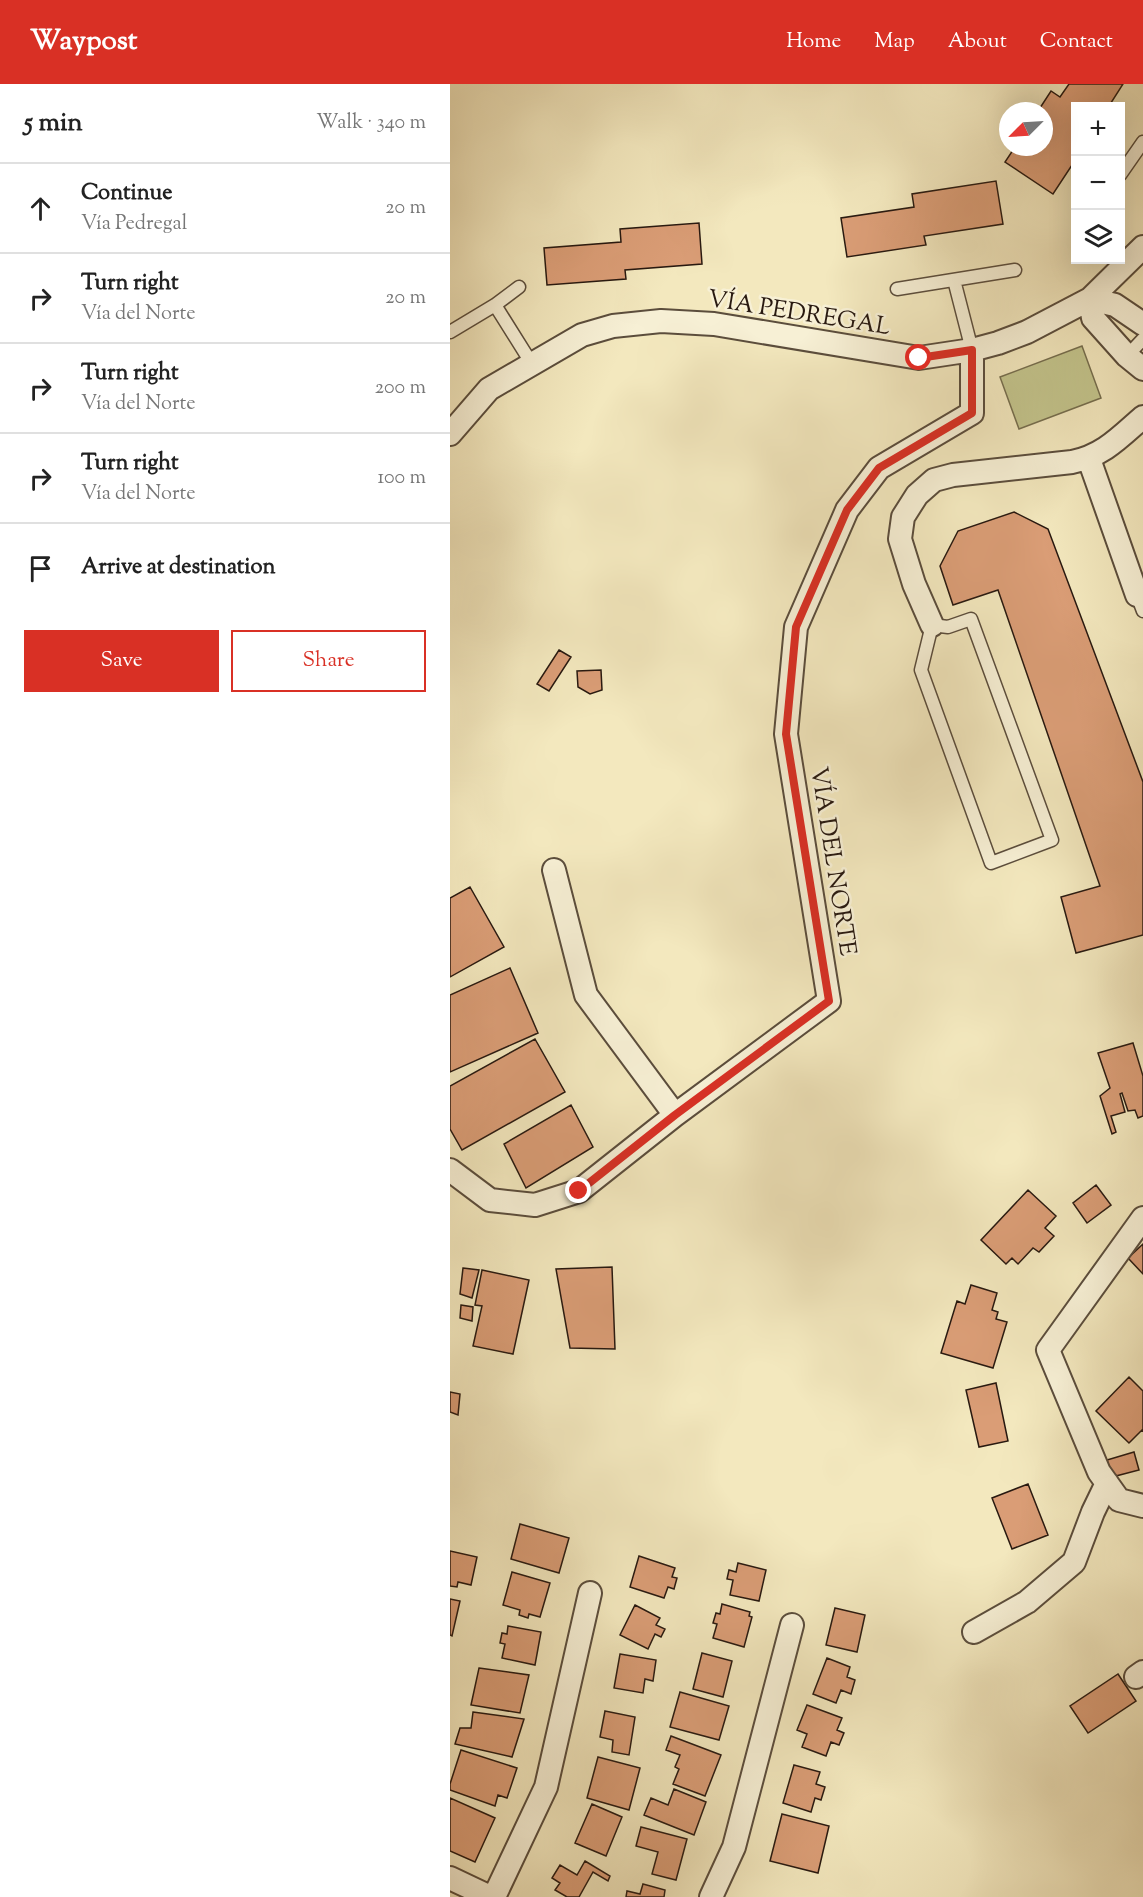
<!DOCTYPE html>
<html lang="en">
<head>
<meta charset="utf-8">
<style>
	body { margin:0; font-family:"Sorts Mill Goudy",serif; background:#f6f6f6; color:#222 }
	.controls { position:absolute; right:18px; top:18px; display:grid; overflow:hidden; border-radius:0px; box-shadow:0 6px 24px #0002 }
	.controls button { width:54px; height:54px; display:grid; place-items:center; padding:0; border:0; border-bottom:2px solid #e0e0e0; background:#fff; color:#222; font:30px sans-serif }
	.compass { position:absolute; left:549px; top:18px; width:54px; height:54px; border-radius:50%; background:#fff; box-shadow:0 6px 24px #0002; rotate:246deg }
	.stop { position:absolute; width:18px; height:18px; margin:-14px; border:4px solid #d93025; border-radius:50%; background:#fff }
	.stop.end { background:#d93025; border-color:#fff; box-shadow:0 2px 6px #0008 }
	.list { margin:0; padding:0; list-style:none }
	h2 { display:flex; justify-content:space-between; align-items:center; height:78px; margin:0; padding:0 24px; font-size:26px }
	h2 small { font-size:20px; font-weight:400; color:#767676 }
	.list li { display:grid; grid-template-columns:39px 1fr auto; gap:18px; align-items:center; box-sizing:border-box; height:90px; padding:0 24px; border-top:2px solid #e0e0e0 }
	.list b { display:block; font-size:22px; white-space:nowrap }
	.list p { margin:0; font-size:20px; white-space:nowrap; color:#767676 }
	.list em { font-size:20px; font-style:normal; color:#767676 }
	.actions { display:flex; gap:12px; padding:18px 24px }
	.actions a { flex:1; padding:14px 0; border:2px solid #d93025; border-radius:0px; text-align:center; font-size:21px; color:#d93025 }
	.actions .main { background:#d93025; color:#fff }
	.icon { flex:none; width:33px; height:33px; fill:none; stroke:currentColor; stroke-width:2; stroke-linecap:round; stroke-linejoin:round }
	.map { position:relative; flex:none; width:693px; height:1813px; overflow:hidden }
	header { display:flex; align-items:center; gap:36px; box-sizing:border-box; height:84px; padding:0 30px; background:#d93025; color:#fff }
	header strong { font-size:28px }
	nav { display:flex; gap:33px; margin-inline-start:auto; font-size:21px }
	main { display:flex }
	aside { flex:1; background:#fff }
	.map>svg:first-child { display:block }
	.green { fill:#c3c48c; stroke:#766e4e; stroke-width:1.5 }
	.building { fill:#da9d76; stroke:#281910; stroke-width:1.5 }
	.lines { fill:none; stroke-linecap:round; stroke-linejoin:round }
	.service-casing { stroke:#5b4d3c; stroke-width:15 }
	.minor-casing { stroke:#5b4d3c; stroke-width:26 }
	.service { stroke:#f7f0d5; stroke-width:12 }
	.minor { stroke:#f7f0d5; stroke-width:22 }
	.route { stroke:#d93025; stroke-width:8 }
	.labels { text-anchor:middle; stroke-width:5; stroke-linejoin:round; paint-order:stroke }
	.street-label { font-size:24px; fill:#281910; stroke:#f7f0d5 }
</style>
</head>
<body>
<header>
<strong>Waypost</strong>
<nav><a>Home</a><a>Map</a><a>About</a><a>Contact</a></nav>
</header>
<main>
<aside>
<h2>5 min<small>Walk · 340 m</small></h2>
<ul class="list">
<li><svg class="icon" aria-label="ahead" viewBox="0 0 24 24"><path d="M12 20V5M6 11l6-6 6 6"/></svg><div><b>Continue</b><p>Vía Pedregal</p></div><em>20 m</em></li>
<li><svg class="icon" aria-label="right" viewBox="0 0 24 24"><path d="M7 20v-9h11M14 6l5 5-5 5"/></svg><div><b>Turn right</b><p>Vía del Norte</p></div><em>20 m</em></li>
<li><svg class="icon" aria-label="right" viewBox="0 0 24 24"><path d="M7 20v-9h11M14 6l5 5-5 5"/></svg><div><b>Turn right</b><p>Vía del Norte</p></div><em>200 m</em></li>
<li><svg class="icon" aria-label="right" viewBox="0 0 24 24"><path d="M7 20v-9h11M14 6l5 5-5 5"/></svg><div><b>Turn right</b><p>Vía del Norte</p></div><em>100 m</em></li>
<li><svg class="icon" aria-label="arrive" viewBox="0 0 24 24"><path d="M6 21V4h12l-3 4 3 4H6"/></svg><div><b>Arrive at destination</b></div></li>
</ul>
<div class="actions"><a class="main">Save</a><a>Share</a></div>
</aside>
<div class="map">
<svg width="693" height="1813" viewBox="0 0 693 1813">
	<rect width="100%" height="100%" fill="#f3e8be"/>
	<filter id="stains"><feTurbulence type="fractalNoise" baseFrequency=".00333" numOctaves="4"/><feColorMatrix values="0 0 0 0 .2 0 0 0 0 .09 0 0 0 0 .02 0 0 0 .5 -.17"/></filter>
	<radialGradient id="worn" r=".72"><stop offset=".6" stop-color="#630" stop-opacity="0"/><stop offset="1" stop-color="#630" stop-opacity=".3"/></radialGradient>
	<path class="green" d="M632,262L651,314L569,345L550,293Z"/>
	<path class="building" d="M619,0H673L659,22H626V75L603,110L555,78L565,63H594V27H588L601,7L610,13Z
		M546,97L553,140L474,152L476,161L397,173L391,134L464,123L462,110Z
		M249,139L252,180L175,186L176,195L97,201L94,164L171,158L170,145Z
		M564,428L598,445L693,698V851L626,869L611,813L650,802L548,506L503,521L490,482L508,447Z
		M109,566L121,573L99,607L87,600Z
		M151,586L152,606L140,610L128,603L127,587Z
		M20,803L54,863L0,893V814Z
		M60,884L88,949L0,988V911Z
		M85,955L115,1008L12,1066L0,1045V1002Z
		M683,959L693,992V1032L688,1034L685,1026L678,1027L672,1009L670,1010L675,1028L661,1032L666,1048L662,1050L650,1012L660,1004L648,969Z
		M121,1021L143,1063L76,1104L54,1060Z
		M646,1101L661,1121L637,1139L623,1119Z
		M578,1106L606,1132L595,1144L604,1152L589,1168L583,1164L568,1180L562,1174L556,1180L531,1156Z
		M693,1160V1190L678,1174Z
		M162,1183L165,1265L120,1264L106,1185Z
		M13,1184L29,1186L22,1214L10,1210Z
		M32,1186L79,1196L63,1270L23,1262L32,1222L25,1221Z
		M521,1201L547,1209L542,1226L548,1228L546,1235L557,1238L543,1284L491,1269L507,1217L515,1220Z
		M11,1221L23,1223L22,1237L10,1234Z
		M679,1293L693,1307V1347L692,1346L679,1359L646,1327Z
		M546,1299L558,1357L529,1363L516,1306Z
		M0,1308L10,1310L8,1331L0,1328Z
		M684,1368L689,1386L662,1393L657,1376Z
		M578,1400L598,1451L562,1465L542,1414Z
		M70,1440L119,1454L109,1489L61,1475Z
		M0,1467L27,1473L21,1501L8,1498L7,1503L0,1502Z
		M189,1472L225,1484L222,1493L227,1494L224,1505L218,1503L214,1514L180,1503Z
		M288,1479L316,1486L309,1517L280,1511L283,1496L277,1495L279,1486L286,1488Z
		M62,1488L100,1499L90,1533L79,1530L78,1534L69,1531L70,1526L53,1521Z
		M0,1515L10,1517L2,1552L0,1551Z
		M272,1520L300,1528L299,1532L302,1533L294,1563L263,1554L267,1540L263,1539L266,1529L270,1530Z
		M185,1521L210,1534L206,1541L215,1545L211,1553L205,1550L198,1565L170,1551Z
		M385,1524L415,1531L407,1568L376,1561Z
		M58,1542L91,1548L85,1581L52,1574L55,1560L50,1559L52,1549L57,1550Z
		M252,1569L282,1577L273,1613L243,1605Z
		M170,1570L206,1576L203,1597L195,1595L193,1609L164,1604Z
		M377,1574L400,1583L397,1593L405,1596L401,1610L391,1606L386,1619L363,1610Z
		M29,1584L79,1591L70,1629L21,1621Z
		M668,1590L686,1617L638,1649L620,1622Z
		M230,1608L279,1622L269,1656L220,1643Z
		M357,1621L392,1634L387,1646L394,1649L389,1661L381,1658L376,1672L352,1663L357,1650L347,1646Z
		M155,1627L185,1633L179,1671L162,1668L163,1656L150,1653Z
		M23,1628L74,1635L62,1673L5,1660L10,1644H21Z
		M221,1652L271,1671L255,1712L223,1700L229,1685L225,1683L230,1671L216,1666Z
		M11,1666L67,1684L57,1714L48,1711L45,1722L0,1706V1700Z
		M148,1673L190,1684L179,1726L137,1714Z
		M344,1681L370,1688L366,1700L375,1703L371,1716L365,1714L361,1728L333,1719Z
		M224,1705L256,1718L244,1751L194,1731L201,1714L218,1721Z
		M0,1714L45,1734L25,1778L0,1767Z
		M142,1720L172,1733L156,1772L125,1759Z
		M332,1730L379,1742L368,1789L320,1777Z
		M191,1743L237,1755L226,1796L202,1790L208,1768L186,1762Z
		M135,1777L160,1792L158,1797L143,1788L129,1813H117L105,1806L110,1799L102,1794L110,1781L127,1791Z
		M193,1800L215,1806L214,1813H176L177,1807L190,1810Z"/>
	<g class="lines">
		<g class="service-casing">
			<path id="service" d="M670,91L693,58
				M504,196L522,266
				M447,205L565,186
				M45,221L82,280
				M0,248L45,221L69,203
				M677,272L693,255
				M687,511L693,527
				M521,535L602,756L541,779L471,586L482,541L498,543Z"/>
		</g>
		<g class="minor-casing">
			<path id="minor" d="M693,240L665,221L640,215L643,234L677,272L693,285
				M0,350L39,305L132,251L163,242L211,237L264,240L469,274L522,266L548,259L577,248L640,215L693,163
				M639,375L687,511L693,507
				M482,541L464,500L450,455L453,433L467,411L484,396L503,391L622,378C653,372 670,353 693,333
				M104,786L136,911L225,1031
				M0,1086L40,1116L85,1121L129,1107L225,1031L379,917L336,650L346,543L397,426L429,384L522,329V266
				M693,1134L598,1266L649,1388L669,1416L693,1422
				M524,1548L577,1518L624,1478L643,1428L657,1399
				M686,1593L693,1588
				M0,1794L40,1813
				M44,1813L96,1703L140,1509
				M261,1813L284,1763L342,1541"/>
		</g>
		<use href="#service" class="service"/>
		<use href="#minor" class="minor"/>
	</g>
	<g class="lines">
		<path class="route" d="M129,1107L225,1031L379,917L336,650L346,543L397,426L429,384L522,329V266L469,274"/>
	</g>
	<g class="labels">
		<g class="street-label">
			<text transform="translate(349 228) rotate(9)" y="8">VÍA PEDREGAL</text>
			<text transform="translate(384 777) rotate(81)" y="8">VÍA DEL NORTE</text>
		</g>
	</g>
	<rect width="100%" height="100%" filter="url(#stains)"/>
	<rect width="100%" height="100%" fill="url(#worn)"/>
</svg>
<div class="controls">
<button>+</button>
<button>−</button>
<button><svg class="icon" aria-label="layers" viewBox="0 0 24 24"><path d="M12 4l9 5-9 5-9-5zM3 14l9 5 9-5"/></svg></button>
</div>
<svg class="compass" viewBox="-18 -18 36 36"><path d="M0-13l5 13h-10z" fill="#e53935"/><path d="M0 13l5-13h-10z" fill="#767676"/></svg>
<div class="stop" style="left:469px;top:274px"></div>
<div class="stop end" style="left:129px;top:1107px"></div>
</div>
</main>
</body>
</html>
